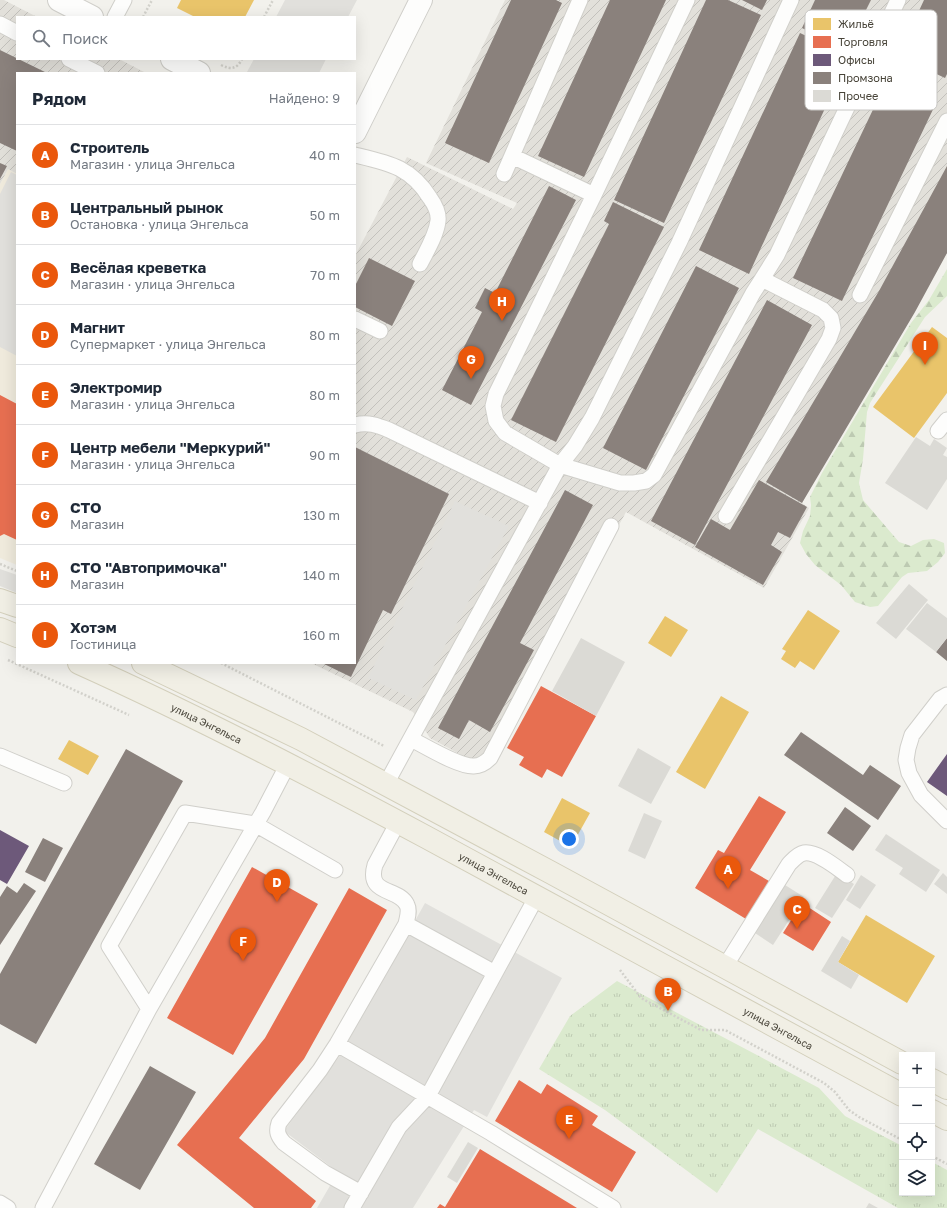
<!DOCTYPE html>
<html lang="ru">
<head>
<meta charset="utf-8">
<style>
	body { margin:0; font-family:"Golos Text",sans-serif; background:#f2f2f3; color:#1f2937 }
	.controls { position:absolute; right:12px; bottom:12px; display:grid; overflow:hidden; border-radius:0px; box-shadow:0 4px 16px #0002 }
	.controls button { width:36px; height:36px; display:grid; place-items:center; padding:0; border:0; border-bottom:1px solid #e0e1e3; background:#fff; color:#1f2937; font:20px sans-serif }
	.you { position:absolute; left:569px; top:839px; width:14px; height:14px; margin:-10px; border:3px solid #fff; border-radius:50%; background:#1a73e8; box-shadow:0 0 0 6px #1a73e833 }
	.badge { display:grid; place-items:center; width:26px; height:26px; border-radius:50%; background:#ea580c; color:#fff; font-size:13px; font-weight:700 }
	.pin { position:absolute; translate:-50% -33px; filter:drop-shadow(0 1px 2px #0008) }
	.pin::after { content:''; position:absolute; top:21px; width:14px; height:12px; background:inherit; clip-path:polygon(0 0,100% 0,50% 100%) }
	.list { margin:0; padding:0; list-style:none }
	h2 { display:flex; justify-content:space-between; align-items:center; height:52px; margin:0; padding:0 16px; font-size:17px }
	h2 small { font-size:13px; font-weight:400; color:#747a83 }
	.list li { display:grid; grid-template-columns:26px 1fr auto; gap:12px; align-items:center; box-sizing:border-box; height:60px; padding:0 16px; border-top:1px solid #e0e1e3 }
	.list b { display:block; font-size:15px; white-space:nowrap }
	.list p { margin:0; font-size:13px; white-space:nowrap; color:#747a83 }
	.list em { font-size:13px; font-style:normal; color:#747a83 }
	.icon { flex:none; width:22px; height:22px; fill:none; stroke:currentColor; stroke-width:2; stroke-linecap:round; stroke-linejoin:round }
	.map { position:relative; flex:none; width:947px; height:1208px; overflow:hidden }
	.search { position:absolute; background:#fff; box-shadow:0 4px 16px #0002; left:16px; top:16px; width:340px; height:44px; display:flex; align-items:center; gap:10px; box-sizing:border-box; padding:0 14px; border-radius:0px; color:#747a83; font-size:15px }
	.panel { position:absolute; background:#fff; box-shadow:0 4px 16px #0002; left:16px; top:72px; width:340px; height:592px; border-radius:0px }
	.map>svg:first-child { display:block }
	.commercial { fill:#f0ebdd }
	.industrial { fill:url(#industrial-furrows) }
	.grass { fill:url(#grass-tufts) }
	.forest { fill:url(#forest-firs) }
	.parking { fill:#e1e0dc }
	.homes { fill:#e9c46a }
	.shops { fill:#e76f51 }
	.offices { fill:#6d597a }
	.industry { fill:#8a817c }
	.building { fill:#dbdad5 }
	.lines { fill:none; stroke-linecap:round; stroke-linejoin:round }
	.service-casing { stroke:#d0cfca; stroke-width:17 }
	.minor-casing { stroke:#d0cfca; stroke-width:24 }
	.primary-casing { stroke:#d3cfbb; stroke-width:24 }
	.path { stroke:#d2d1cb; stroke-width:2.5; stroke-dasharray:2 2; stroke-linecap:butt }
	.service { stroke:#fdfdfc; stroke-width:15 }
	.minor { stroke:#fdfdfc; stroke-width:22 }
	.primary { stroke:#f1efe5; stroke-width:22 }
	.labels { text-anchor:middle; stroke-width:4; stroke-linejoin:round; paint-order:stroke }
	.street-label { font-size:10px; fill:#484439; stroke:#fff }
	.key { fill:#fff; stroke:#c8c7c4; stroke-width:1 }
	.key-label { font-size:11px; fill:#484439 }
</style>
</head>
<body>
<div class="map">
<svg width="947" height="1208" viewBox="0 0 947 1208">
	<defs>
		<pattern id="industrial-furrows" width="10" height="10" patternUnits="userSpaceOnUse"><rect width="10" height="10" fill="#e2e0da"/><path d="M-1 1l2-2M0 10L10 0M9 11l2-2" fill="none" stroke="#c3c1bc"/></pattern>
		<pattern id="grass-tufts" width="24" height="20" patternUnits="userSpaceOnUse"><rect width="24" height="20" fill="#dbeace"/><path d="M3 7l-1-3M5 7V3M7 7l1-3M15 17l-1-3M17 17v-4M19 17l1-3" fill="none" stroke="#bdcab2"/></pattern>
		<pattern id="forest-firs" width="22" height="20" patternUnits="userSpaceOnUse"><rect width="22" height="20" fill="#dbeace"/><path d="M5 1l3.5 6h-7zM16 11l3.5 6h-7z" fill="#bdcab2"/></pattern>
	</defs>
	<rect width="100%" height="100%" fill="#f2f1ec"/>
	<path class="commercial" d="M8,169L17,174V565L0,558V184Z"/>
	<path class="industrial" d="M0,0H4L37,17H17V59H119L146,73H17V174L8,169L0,184Z
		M505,0H947V253L850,411L802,503L809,508L764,588L626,512L487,769L430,738L413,712L311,663H355V256L407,157L513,209L517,203L426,163Z"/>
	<path class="grass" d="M617,981L819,1088L845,1116L902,1146V1193H932V1162L947,1170V1208H898L758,1129L717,1193L605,1110L539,1069L570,1016Z"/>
	<path class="forest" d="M947,269V296L925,317L870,403L867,412L863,459L859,483L863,500L899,542L911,546L923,540L934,539L944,543L945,553L938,562L927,571L908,573L902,577L878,606L870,607L855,602L841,585L815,565L806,554L800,543L803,531L810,516L811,505L810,497L822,473L911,323L929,300Z"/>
	<path class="parking" d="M285,0H357L348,17H276Z
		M254,59H326L319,73H249L247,72Z
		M11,172L17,175V356L0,347V194Z
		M455,501L509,526L416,700L368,678Z
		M0,569L17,575V593L0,586Z
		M425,903L562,978L487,1117L474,1110L413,1208H317L338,1172L284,1131L339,1057Z"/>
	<path class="homes" d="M181,0H254L245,17H195L177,8Z
		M932,327L947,338V393L914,438L873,407Z
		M808,610L840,631L814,670L800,661L795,668L781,659L786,651L782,649Z
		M665,616L688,630L671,657L648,643Z
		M721,696L749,712L705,789L676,772Z
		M69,740L99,756L88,775L58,759Z
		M562,798L590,813L571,847L544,832Z
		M866,915L935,956L907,1003L838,962Z"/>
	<path class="shops" d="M0,395L17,404V540L4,534L0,536Z
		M541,686L596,716L562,777L547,769L542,778L519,765L524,757L507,748Z
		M759,796L786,812L750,870L769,881L746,919L695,888L718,850L724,853Z
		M252,867L318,904L233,1055L167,1018Z
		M349,888L387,910L304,1059L239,1138L316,1201L311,1208H254L177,1145L265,1038Z
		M802,903L831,922L813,951L783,933Z
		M519,1080L541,1094L547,1084L598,1116L592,1125L636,1152L612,1192L495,1121Z
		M480,1149L577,1208H437L440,1204L445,1207Z"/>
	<path class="offices" d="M947,754V796L927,782Z
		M0,830L29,846L7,884L0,880Z"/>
	<path class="industry" d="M511,0H556L562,3L489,163L445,143Z
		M610,0H666L584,177L538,156Z
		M706,0H728L761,15L664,223L614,200Z
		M742,0H767L762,10Z
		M815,0H871L846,50L802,28Z
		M924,0H947V74L945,78L898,56Z
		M800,33L849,56L749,274L699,250Z
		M0,50L47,73H17V151L0,143Z
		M888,78L937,101L842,301L793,278Z
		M0,163L7,166L0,179Z
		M947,166V253L915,312L802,503L766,482L879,291Z
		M549,186L576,200L471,405L442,390L482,312L475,308L485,288L495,293Z
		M613,202L664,227L556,442L511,420L609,224L604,221Z
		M369,258L415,281L392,326L355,307V286Z
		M696,266L739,288L646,470L603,448Z
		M767,300L812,325L695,545L651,521Z
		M355,447L449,494L391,614L383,610L351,677L322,663H355Z
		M759,480L807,507L790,538L778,532L771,545L782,552L763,585L695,547L711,519L730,530Z
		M565,490L593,505L520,643L534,650L490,732L469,720L459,739L438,728Z
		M947,638V661L936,652Z
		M801,732L863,775L870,765L901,786L878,820L784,755Z
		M126,749L183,781L36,1044L0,1024V974Z
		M845,807L871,826L853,851L827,833Z
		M43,838L63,848L45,882L25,872Z
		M24,883L36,891L0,945V897L7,886L17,893Z
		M150,1066L196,1092L140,1190L94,1164Z"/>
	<path class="building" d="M916,437L930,446L934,439L947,448L943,455L947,457V479L927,510L885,483Z
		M909,584L928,600L896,639L876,623Z
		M927,603L947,618V638L936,652L906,629Z
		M581,638L625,662L596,716L552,691Z
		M638,748L671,767L651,804L618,786Z
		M644,813L662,821L645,859L628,851Z
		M886,834L940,870L926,892L899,874L903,868L875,850Z
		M837,873L854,884L832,918L815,908Z
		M943,873L947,877V894L934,884Z
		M861,875L876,885L860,909L846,900Z
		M785,885L804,897L773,945L755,933Z
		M842,936L850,941L838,962L859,975L851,989L821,971Z
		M468,1142L478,1148L457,1183L447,1177Z
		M869,1203L878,1208H866Z"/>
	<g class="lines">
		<g class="service-casing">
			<path id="service" d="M687,0L594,195L496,394L493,406L496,421L505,433L560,465L620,483H634L646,481L654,475L753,293L762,279L823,310L831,318L833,328L829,339L726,516
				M115,17L124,0
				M0,24L17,33
				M69,59L97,73
				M355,155C389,163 411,167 430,198C435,205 439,213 438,221C436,236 427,250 420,264
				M512,156L594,195
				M504,174L580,0
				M762,279L777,255L898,0
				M860,295L947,121
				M355,319L380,331
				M355,425C368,422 377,425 389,430L540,503
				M938,431L947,420
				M947,695L940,699L912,735L908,748L906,760L909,773L921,795L947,821
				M411,739C425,746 459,767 474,766C480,766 485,763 490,758L611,526
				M0,756L64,783
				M386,784L560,465L575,446L592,418L679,243L791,0
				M406,924L495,973
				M724,968L789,864C793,860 798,854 804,853C817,851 837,868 847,875
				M149,1009L109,946L185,813L255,824L335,870
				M337,1044L491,1133L613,1208
				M361,1193L325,1173L284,1143C278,1136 276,1132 279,1123L320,1070L337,1044L406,924C407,918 410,911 407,905C399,887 366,896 375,865L398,822
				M0,1203L8,1208
				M43,1208L149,1009L263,812L288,764
				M352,1208L399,1127L428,1096L537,896"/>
		</g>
		<g class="minor-casing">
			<path id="minor" d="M59,0L92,17
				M172,59L199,73
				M355,132L421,0"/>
		</g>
		<g class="primary-casing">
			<g id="primary">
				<path d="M0,600L17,606"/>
				<path d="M0,629L17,636"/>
				<path id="s1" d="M79,663C197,716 312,776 426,837C585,922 743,1010 902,1095"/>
				<path d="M143,663L301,739L550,872L902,1063"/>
				<path d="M932,1080L947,1088"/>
				<path d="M932,1111L947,1119"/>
			</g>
		</g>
		<path class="path" d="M143,17L152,0
			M264,17L273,0
			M221,65C231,70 237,69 242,59
			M0,564L17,571
			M8,660L129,715
			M221,663L384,746
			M620,970L641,998L701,1030H725L824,1083L835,1092L849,1110L859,1117L902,1140
			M932,1156L947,1164"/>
		<use href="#service" class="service"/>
		<use href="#minor" class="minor"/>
		<use href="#primary" class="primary"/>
	</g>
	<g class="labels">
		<g class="street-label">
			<text dy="4" stroke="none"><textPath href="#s1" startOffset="141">улица Энгельса</textPath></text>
			<text dy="4" stroke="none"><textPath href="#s1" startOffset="465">улица Энгельса</textPath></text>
			<text dy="4" stroke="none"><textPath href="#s1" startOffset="789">улица Энгельса</textPath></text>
		</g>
	</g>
	<rect x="805" y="10" width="132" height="100" rx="6" class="key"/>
	<rect x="813" y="18" width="18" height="12" fill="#e9c46a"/>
	<rect x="813" y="36" width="18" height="12" fill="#e76f51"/>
	<rect x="813" y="54" width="18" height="12" fill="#6d597a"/>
	<rect x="813" y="72" width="18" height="12" fill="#8a817c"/>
	<rect x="813" y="90" width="18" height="12" fill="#dbdad5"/>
	<g class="key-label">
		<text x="838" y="28">Жильё</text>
		<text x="838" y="46">Торговля</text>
		<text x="838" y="64">Офисы</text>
		<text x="838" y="82">Промзона</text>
		<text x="838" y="100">Прочее</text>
	</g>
</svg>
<div class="controls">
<button>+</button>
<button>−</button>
<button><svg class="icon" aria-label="locate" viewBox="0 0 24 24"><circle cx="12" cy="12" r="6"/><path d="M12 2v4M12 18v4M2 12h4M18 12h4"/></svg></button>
<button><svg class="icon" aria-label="layers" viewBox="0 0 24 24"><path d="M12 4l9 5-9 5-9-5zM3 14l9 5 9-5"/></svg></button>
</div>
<div class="you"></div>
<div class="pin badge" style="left:728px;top:889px">A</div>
<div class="pin badge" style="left:668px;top:1011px">B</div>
<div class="pin badge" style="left:797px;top:929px">C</div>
<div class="pin badge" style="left:277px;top:902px">D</div>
<div class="pin badge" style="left:569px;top:1139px">E</div>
<div class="pin badge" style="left:243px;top:961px">F</div>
<div class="pin badge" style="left:471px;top:379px">G</div>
<div class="pin badge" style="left:502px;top:321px">H</div>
<div class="pin badge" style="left:925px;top:365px">I</div>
<div class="search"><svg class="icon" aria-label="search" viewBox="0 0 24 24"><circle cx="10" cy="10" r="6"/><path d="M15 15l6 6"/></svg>Поиск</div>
<section class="panel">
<h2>Рядом<small>Найдено: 9</small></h2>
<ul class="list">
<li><span class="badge">A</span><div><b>Строитель</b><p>Магазин · улица Энгельса</p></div><em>40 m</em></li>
<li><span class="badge">B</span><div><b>Центральный рынок</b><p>Остановка · улица Энгельса</p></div><em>50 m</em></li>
<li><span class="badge">C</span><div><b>Весёлая креветка</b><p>Магазин · улица Энгельса</p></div><em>70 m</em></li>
<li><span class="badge">D</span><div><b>Магнит</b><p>Супермаркет · улица Энгельса</p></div><em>80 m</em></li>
<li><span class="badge">E</span><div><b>Электромир</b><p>Магазин · улица Энгельса</p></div><em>80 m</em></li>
<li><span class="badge">F</span><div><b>Центр мебели &quot;Меркурий&quot;</b><p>Магазин · улица Энгельса</p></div><em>90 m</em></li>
<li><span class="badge">G</span><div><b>СТО</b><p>Магазин</p></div><em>130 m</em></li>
<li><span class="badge">H</span><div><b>СТО &quot;Автопримочка&quot;</b><p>Магазин</p></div><em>140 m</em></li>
<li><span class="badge">I</span><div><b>Хотэм</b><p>Гостиница</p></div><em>160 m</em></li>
</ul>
</section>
</div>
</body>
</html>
